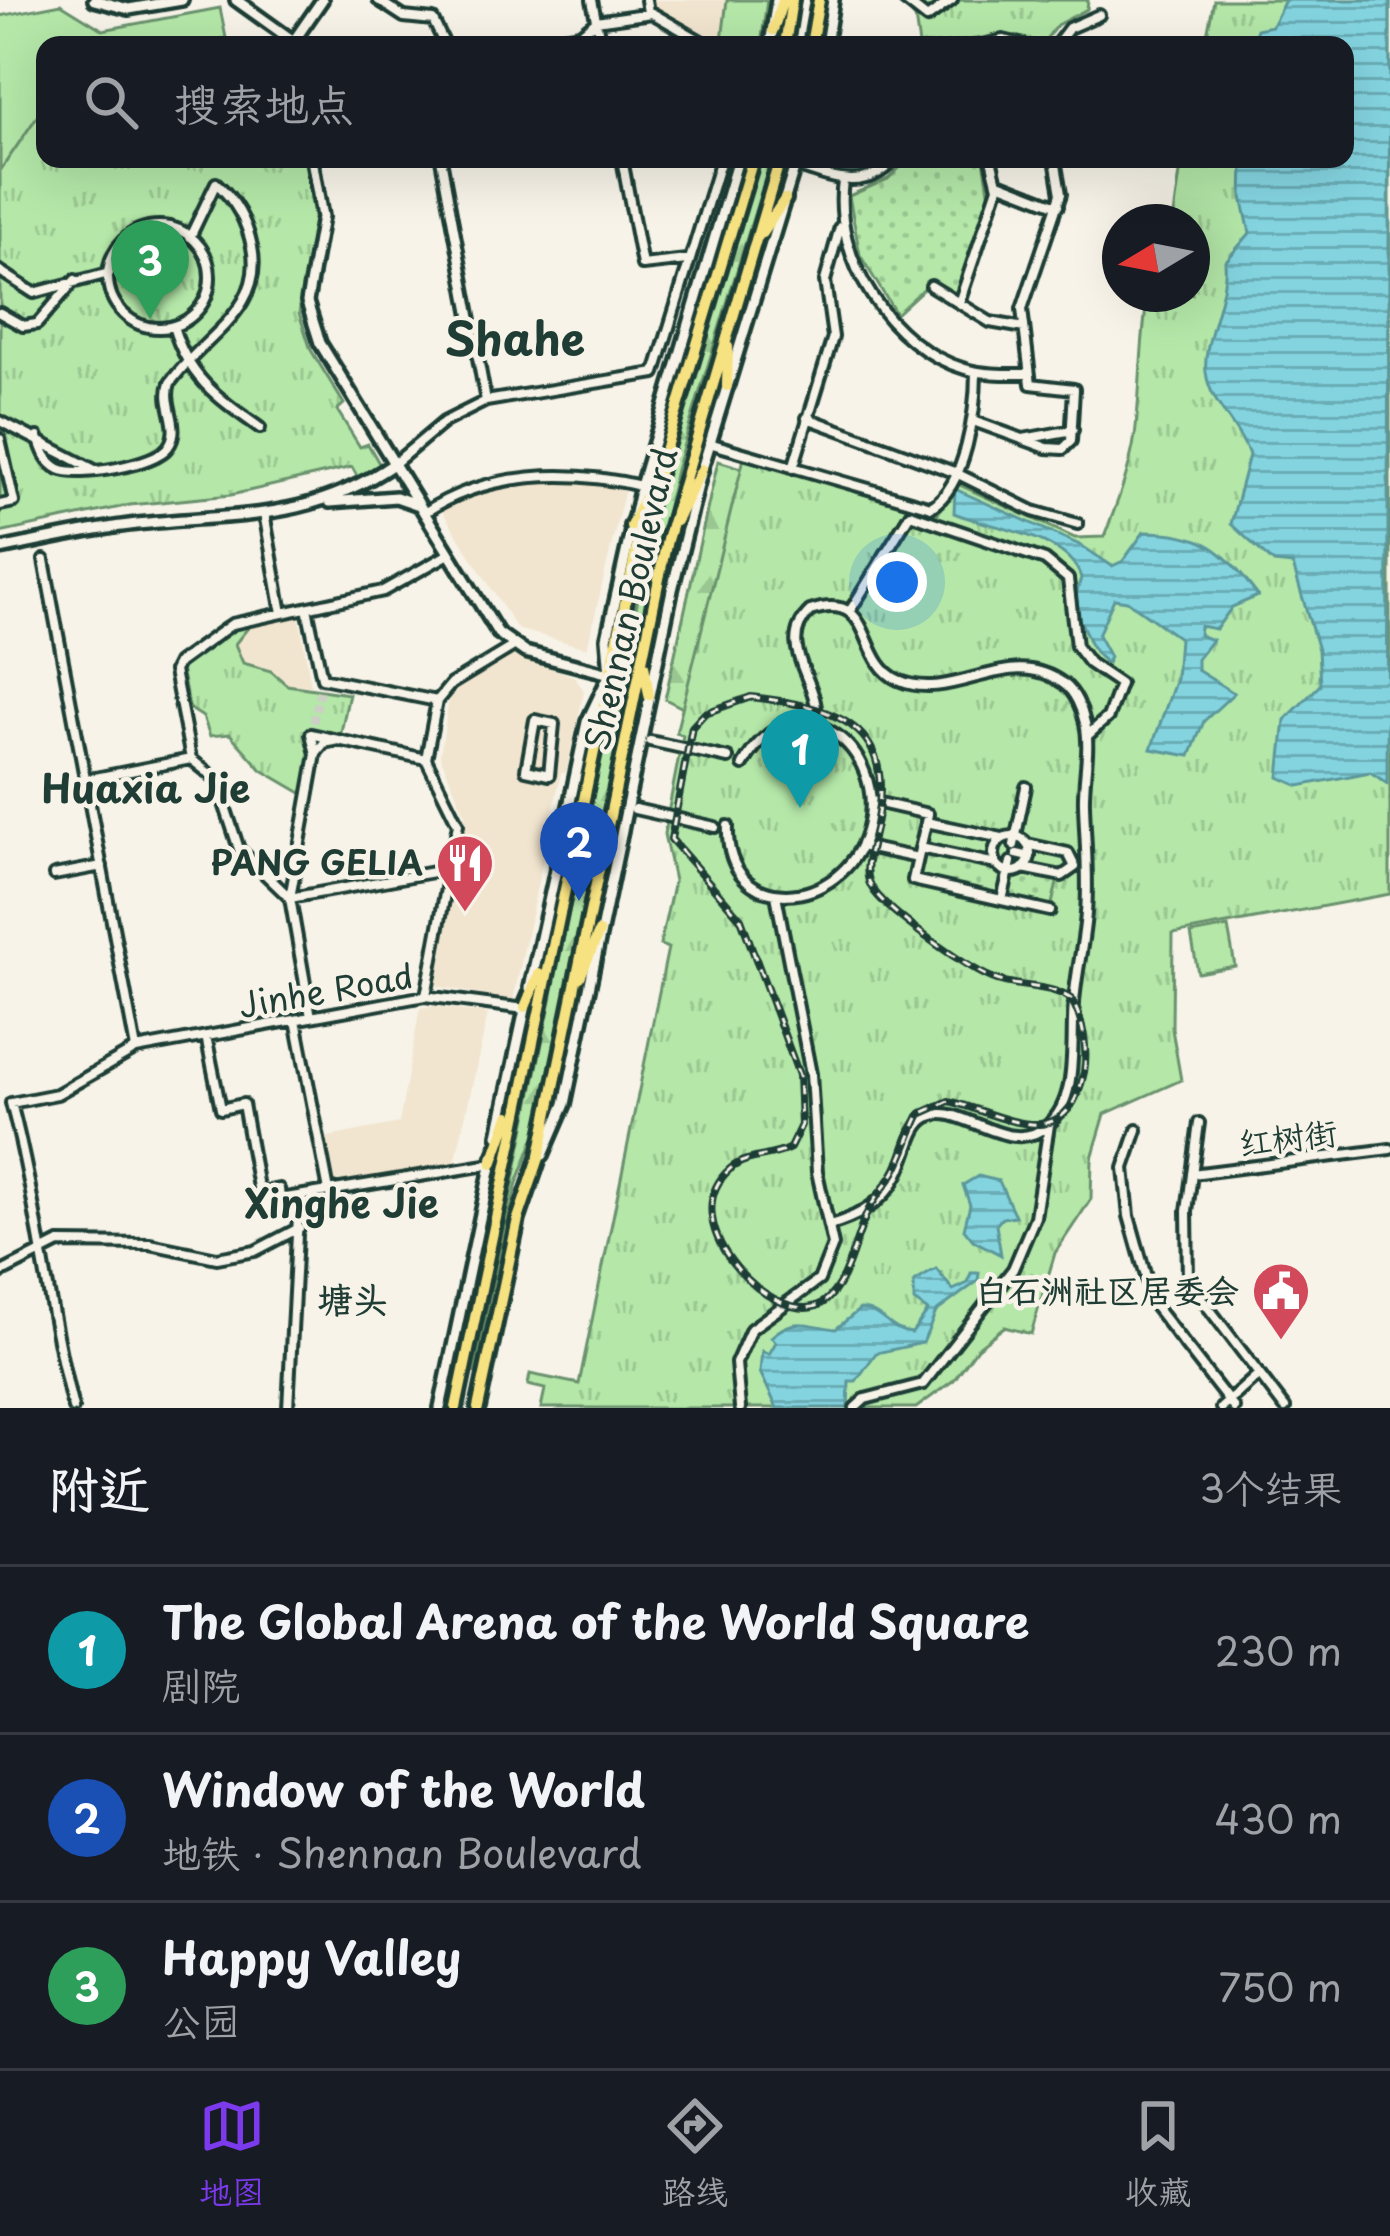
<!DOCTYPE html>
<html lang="zh">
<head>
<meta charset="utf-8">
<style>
	body { margin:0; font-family:"Playpen Sans","LXGW WenKai TC",sans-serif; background:#242831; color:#f1f3f6 }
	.compass { position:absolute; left:1102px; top:204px; width:108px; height:108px; border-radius:50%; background:#171b24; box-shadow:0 12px 48px #0002; rotate:260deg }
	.you { position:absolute; left:897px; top:582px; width:42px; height:42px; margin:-30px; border:9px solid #fff; border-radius:50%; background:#1a73e8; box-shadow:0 0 0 18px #1a73e833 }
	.badge { display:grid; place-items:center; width:78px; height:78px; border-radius:50%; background:#7c3aed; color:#fff; font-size:39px; font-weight:700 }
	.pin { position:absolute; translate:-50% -99px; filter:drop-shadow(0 3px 6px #0008) }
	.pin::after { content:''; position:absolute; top:63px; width:42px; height:36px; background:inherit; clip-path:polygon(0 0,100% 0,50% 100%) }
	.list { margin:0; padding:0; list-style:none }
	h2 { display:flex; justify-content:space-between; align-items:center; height:156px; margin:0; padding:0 48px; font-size:51px }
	h2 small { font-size:39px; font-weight:400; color:#9ea1a6 }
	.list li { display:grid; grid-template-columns:78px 1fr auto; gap:36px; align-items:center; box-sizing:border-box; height:168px; padding:0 48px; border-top:3px solid #363941 }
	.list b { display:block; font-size:45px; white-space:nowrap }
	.list p { margin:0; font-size:39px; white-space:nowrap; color:#9ea1a6 }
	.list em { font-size:39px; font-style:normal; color:#9ea1a6 }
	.icon { flex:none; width:66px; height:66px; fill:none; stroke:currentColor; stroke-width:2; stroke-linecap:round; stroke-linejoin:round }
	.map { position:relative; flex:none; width:1390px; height:1408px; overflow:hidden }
	.search { position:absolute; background:#171b24; box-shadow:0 12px 48px #0002; left:36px; right:36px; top:36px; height:132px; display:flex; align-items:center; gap:30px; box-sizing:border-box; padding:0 42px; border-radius:24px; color:#9ea1a6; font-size:45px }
	.sheet { height:660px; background:#171b24 }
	nav { display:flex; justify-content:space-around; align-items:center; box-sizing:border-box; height:168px; border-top:3px solid #363941; background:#171b24; font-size:33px; color:#9ea1a6 }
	nav a { display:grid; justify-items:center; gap:6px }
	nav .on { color:#7c3aed }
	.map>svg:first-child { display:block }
	.built { fill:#f1e5cf }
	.grass { fill:#b4e7a8; stroke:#6a926e; stroke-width:3 }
	.forest { fill:url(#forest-firs); stroke:#6a926e; stroke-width:3 }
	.park { fill:url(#park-tufts); stroke:#6a926e; stroke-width:3 }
	.garden { fill:url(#garden-dots); stroke:#6a926e; stroke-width:3 }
	.water { fill:url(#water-rules); stroke:#5c989b; stroke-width:3 }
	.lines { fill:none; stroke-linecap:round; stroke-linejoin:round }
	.street-tunnel { stroke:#cccfc4; stroke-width:8; stroke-dasharray:8 4; stroke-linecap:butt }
	.street-casing { stroke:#1f3d34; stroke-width:16 }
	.secondary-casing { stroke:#1f3d34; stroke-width:18 }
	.primary-casing { stroke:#1f3d34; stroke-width:20 }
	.street { stroke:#f7f3e8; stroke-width:8 }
	.secondary { stroke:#f7f3e8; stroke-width:9 }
	.primary { stroke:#f7e281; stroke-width:10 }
	.rail-casing { stroke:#1f3d34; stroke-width:8 }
	.rail { stroke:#f7f3e8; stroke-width:3; stroke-dasharray:9; stroke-linecap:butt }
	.labels { text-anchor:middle; stroke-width:9; stroke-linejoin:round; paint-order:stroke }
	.street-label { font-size:33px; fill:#1f3d34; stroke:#f7f3e8 }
	.poi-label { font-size:33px; font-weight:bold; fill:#1f3d34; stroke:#f7f3e8; text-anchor:end }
	.neighbourhood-label { font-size:36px; font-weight:bold; fill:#1f3d34; stroke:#f7f3e8 }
	.quarter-label { font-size:39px; font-weight:bold; fill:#1f3d34; stroke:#f7f3e8 }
	.district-label { font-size:45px; font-weight:bold; fill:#1f3d34; stroke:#f7f3e8 }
</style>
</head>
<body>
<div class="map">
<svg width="1390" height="1408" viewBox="0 0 1390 1408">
	<defs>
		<pattern id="forest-firs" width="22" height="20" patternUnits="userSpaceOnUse" patternTransform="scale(3)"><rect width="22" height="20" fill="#b4e7a8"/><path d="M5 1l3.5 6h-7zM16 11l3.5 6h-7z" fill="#9ac791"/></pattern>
		<pattern id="park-tufts" width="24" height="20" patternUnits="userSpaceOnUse" patternTransform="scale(3)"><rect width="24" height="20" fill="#b4e7a8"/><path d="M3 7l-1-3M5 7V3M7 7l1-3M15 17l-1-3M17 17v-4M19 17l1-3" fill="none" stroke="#9ac791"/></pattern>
		<pattern id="garden-dots" width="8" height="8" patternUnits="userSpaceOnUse" patternTransform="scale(3)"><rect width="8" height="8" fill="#b4e7a8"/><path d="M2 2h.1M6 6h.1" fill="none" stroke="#9ac791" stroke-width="1.8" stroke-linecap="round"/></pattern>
		<pattern id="water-rules" width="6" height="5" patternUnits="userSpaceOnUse" patternTransform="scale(3)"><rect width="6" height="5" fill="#84d4e0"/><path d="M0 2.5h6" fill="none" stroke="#6badb6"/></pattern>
	</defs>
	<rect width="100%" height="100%" fill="#f7f3e8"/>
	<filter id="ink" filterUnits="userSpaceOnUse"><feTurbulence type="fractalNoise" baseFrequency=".00833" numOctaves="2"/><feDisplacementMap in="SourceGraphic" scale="24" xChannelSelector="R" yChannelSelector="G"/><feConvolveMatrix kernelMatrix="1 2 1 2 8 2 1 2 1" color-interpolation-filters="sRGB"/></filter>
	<g filter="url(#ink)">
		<path class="built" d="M652,0H767L761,45H728L657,9Z
			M562,476L625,489L587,648L517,629L439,506L469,491Z
			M299,615L311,686L287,685L271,671L243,663L235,643L251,624Z
			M515,654L575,677L584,691L566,773H561L513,1001L432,985L465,814L440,756L450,693Z
			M433,1006L488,1014L455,1163L333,1185L324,1138L399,1123L420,1008Z"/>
		<path class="grass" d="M727,0H767L761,45L722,40Z
			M61,4L103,30L220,8L226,38L193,45H45V105L0,171V16Z
			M1228,927L1235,966L1198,973L1191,934Z"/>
		<path class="forest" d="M760,159H771L676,470L637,645L628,646L665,469Z
			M718,461L844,498L691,712L665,699Z
			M623,697L609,795L545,1111L517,1183L474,1374L613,698Z"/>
		<path class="park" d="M899,0H1088L1087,9L1057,25L1043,43C993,27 968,45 919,45L915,18Z
			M1214,0H1390V894L1173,934L1172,1029L1181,1080L1105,1114L1092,1158L1091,1199L1055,1253L1031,1334L1004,1327L977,1348L954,1380L916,1408H541L545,1389L528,1385L530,1374L579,1384L668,948L660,945L674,881L664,834L683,735L676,733L744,458L938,514L953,482L1075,538L1104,537C1119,499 1134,459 1137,418C1141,376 1141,336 1148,294H1192V222H1173L1182,159H1345V45H1205Z
			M45,105V159H307L317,220L299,313L311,350L344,404L337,410L360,447L368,444L380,465L358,478L352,467L231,495L130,505L0,533V171Z
			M251,624L235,644L243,663L271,671L287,685L349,694L340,737L306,731L311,754L303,794L262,770L230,734L210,736L203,717L189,708L181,669L222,635Z"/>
		<path class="garden" d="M909,159H984L990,197L957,296L931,282L896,314L860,255L849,196L888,179Z
			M922,851L990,866L1010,879L1028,873L1058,879L1051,908L917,879Z"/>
		<path class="water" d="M1285,0H1390L1387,783L1370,772L1299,786L1279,777L1285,720L1320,685L1318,650L1293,565L1274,563L1231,524L1249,455C1239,425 1210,405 1206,372C1202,342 1228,298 1225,262L1250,233L1242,197L1243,162L1345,159V45H1244L1253,42L1257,29L1272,26Z
			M955,489L1082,546L1112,566L1123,561L1144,532C1204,532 1223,549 1258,596L1232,607L1216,629L1200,626L1199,635L1212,640L1197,659V670L1234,693L1204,721L1190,756L1151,749L1176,679L1179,638L1127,601L1114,599L1098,635L1110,657L1107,663C1084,648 1090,627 1071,611L1081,578C1069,535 990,528 954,513Z
			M978,1176L999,1181L1015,1216L1002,1218L996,1225L1001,1255L973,1240L964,1229L970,1205L963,1185Z
			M936,1269L953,1290L968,1283L971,1273H979L978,1281L936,1312L923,1343L876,1353L856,1381H849L848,1408H777L760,1372L762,1351L769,1354L776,1342L771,1337C795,1315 809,1326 836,1329L860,1309C881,1309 889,1332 912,1333L928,1311L914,1301V1282Z"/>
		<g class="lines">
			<path class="street-tunnel" d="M311,734L321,686"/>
			<g class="street-casing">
				<path id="street" d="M378,0L404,17L433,20L445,45
					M592,0L601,45
					M646,0L648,12
					M904,0L927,18L952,0
					M596,21L652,13L708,45
					M518,45L580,34L596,21
					M983,45L1003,40L1024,45
					M1056,45L1069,28L1099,15
					M441,159L486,401
					M622,159L642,265L687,260
					M796,166C832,178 865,193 895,159
					M843,181C832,258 890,347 965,369C986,375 1008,374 1029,374
					M999,183L1058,206
					M108 277a51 51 0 1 1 102 0a51 51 0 1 1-102 0Z
					M0,271L34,293L109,273
					M931,286L990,322L1024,328
					M959,303L998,187L991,159
					M0,313L23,326L37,324L75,280
					M173,326C188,378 218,398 260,428
					M807,418L954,472L1033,511L1078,524
					M0,421L93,469
					M976,422L1047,448L1063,449L1071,441L1074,389L1031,384L1022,309L1061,194L1055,159
					M38,437C42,450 46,462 59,469C79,478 155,465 168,447C183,427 162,405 170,383C203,336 265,310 252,247C247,221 235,200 216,183L190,237
					M0,439L14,502L0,505
					M1023,439L1073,430
					M709,443L931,507C966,486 976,410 976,372
					M395,463L444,422L486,401L655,373L721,159
					M793,468L833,337L825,281L840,227
					M264,513L282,613
					M424,513C487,471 570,469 641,486
					M44,560L136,1049
					M307,608L322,678L437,701
					M850,611L910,514L1045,560L1068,579L1076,646L1089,663L1120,684L1108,717L1087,736
					M535,720L554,724L549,775L526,770Z
					M816,724C823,682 773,647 810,611C876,589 856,661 898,680C954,705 1009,642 1064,684C1075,692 1082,709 1085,723C1091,749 1083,778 1084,804C1085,841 1089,876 1086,913C1084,943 1076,973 1074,1003C1070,1040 1080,1097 1048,1125C1009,1160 960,1100 928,1117C897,1134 920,1199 830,1225
					M338,740L311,734L316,754L290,898L450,869
					M650,741L728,758
					M316,753L324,743L338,740L426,759
					M191,759L174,671L178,663L232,624L383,591L449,554
					M191,759L216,779L239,849L290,898L311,1017
					M85,780L191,759
					M871,801L928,814L913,880L1050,911
					M635,809L715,827
					M926,822L1002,838
					M728,826C724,922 843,912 867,831C891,748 794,674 743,765
					M994 854a18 18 0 1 1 36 0a18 18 0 1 1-36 0Z
					M1014,845L1026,787
					M861,846L918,858
					M920,848L996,864
					M1017,854L1030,857
					M1023,868L1062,876L1075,867L1068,853L1027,844
					M54,875L102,866
					M1002,900L1011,862
					M426,996L458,824L426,759L437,701L451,684L512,647
					M296,1020L329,1191
					M206,1036L221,1109L243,1104L259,1193L279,1189L280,1199L492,1164
					M1199,1123L1187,1211L1188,1281L1285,1408
					M1137,1130L1124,1168L1129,1216L1154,1305L1234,1408
					M1192,1174L1390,1149
					M0,1273L59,1243L150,1244L217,1258L255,1251L299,1228
					M73,1408C47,1307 38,1205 11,1103L57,1094L136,1049L425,996L525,1009
					M288,1408L299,1196
					M740,1408L736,1363L751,1329L819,1280L833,1245L817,1172L811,1074L776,895
					M855,1408L865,1399L923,1384L1013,1269L1035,1217L1049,1125
					M1221,1408L1259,1374"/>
			</g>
			<g class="secondary-casing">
				<path id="secondary" d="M94,0L129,9L182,0
					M236,0L292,40
					M291,45L322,0
					M770,45L777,0
					M826,45L833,0
					M312,159L322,217L307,302L320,343L498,633L525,652L610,674
					M330,502L396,497L419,505
					M0,549C45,540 91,529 137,524C237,513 308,523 395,463
					M564,830L587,722L610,674L607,638L641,486L738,159
					M530,988L561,847
					M498,1135L526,1005
					M543,1155L565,1104L672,590L702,469L797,159
					M440,1408L493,1157"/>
			</g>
			<g class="primary-casing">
				<path id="primary" d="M773,30L783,0
					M785,45L792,0
					M811,45L819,0
					M762,233L785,199
					M727,386L728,347
					M676,521L702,469
					M631,526L646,495
					M644,665L649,695
					M563,857L566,824
					M580,977L599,932
					M525,1007L539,974
					M492,1164L509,1116
					M456,1408L640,533L753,159
					M478,1408L518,1219L540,1155L667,540L780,159"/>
			</g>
			<use href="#street" class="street"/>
			<use href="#secondary" class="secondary"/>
			<use href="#primary" class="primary"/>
			<g class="rail-casing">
				<path id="rail" d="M751,697C847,708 900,730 873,838C869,856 862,875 874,891C891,914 965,967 992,978C1017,989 1048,983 1071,999C1083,1018 1088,1049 1084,1072C1067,1157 1005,1116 949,1101L920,1114C910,1133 905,1154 894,1173C886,1186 875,1197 868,1211C855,1237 848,1284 824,1302C781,1334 667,1225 730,1169C747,1154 771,1159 790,1148L801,1125L799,1075L741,919L671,839L692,727L705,713Z"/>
			</g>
			<use href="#rail" class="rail"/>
		</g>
	</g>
	<defs>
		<g id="restaurant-pin" transform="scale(3)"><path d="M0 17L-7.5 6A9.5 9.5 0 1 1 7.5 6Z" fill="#d1495b" stroke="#f7f3e8"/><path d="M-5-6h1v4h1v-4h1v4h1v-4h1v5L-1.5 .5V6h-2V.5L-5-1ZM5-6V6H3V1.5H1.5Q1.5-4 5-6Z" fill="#fff"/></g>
		<g id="civic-pin" transform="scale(3)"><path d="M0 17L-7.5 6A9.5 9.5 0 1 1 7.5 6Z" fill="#d1495b" stroke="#f7f3e8"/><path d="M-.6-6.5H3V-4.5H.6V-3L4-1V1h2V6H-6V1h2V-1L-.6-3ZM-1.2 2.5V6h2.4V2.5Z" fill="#fff"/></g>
	</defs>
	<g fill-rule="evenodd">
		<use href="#restaurant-pin" x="465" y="863"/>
		<use href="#civic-pin" x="1281" y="1291"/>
	</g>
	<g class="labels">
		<g class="street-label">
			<text transform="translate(631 599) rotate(-77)" y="12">Shennan Boulevard</text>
			<text transform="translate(326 991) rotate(-10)" y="12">Jinhe Road</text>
			<text transform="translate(1288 1138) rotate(-7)" y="12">红树街</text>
		</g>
		<g class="poi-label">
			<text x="423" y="875">PANG GELIA</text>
			<text x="1239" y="1303">白石洲社区居委会</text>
		</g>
		<g class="neighbourhood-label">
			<text x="353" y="1313">塘头</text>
		</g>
		<g class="quarter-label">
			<text x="146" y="803">Huaxia Jie</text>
			<text x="342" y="1218">Xinghe Jie</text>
		</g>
		<g class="district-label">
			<text x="515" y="356">Shahe</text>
		</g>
	</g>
</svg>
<svg class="compass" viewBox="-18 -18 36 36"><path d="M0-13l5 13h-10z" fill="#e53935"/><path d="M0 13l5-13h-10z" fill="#9ea1a6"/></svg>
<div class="you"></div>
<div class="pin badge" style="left:800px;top:808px;background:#0f9aa8">1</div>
<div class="pin badge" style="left:579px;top:901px;background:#1a4fb4">2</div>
<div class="pin badge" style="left:150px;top:319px;background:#2e9e5b">3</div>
<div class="search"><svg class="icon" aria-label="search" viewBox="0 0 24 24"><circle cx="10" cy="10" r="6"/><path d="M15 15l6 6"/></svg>搜索地点</div>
</div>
<section class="sheet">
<h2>附近<small>3个结果</small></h2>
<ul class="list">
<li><span class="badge" style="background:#0f9aa8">1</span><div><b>The Global Arena of the World Square</b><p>剧院</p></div><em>230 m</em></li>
<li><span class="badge" style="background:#1a4fb4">2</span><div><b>Window of the World</b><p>地铁 · Shennan Boulevard</p></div><em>430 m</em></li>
<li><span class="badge" style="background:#2e9e5b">3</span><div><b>Happy Valley</b><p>公园</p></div><em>750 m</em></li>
</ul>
</section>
<nav>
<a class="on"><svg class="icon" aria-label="map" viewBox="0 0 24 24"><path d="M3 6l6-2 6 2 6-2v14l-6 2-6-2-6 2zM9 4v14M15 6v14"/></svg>地图</a>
<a><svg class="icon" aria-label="directions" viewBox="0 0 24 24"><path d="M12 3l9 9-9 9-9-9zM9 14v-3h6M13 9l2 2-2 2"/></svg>路线</a>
<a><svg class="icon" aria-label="saved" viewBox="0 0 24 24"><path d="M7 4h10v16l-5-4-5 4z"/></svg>收藏</a>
</nav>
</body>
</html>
